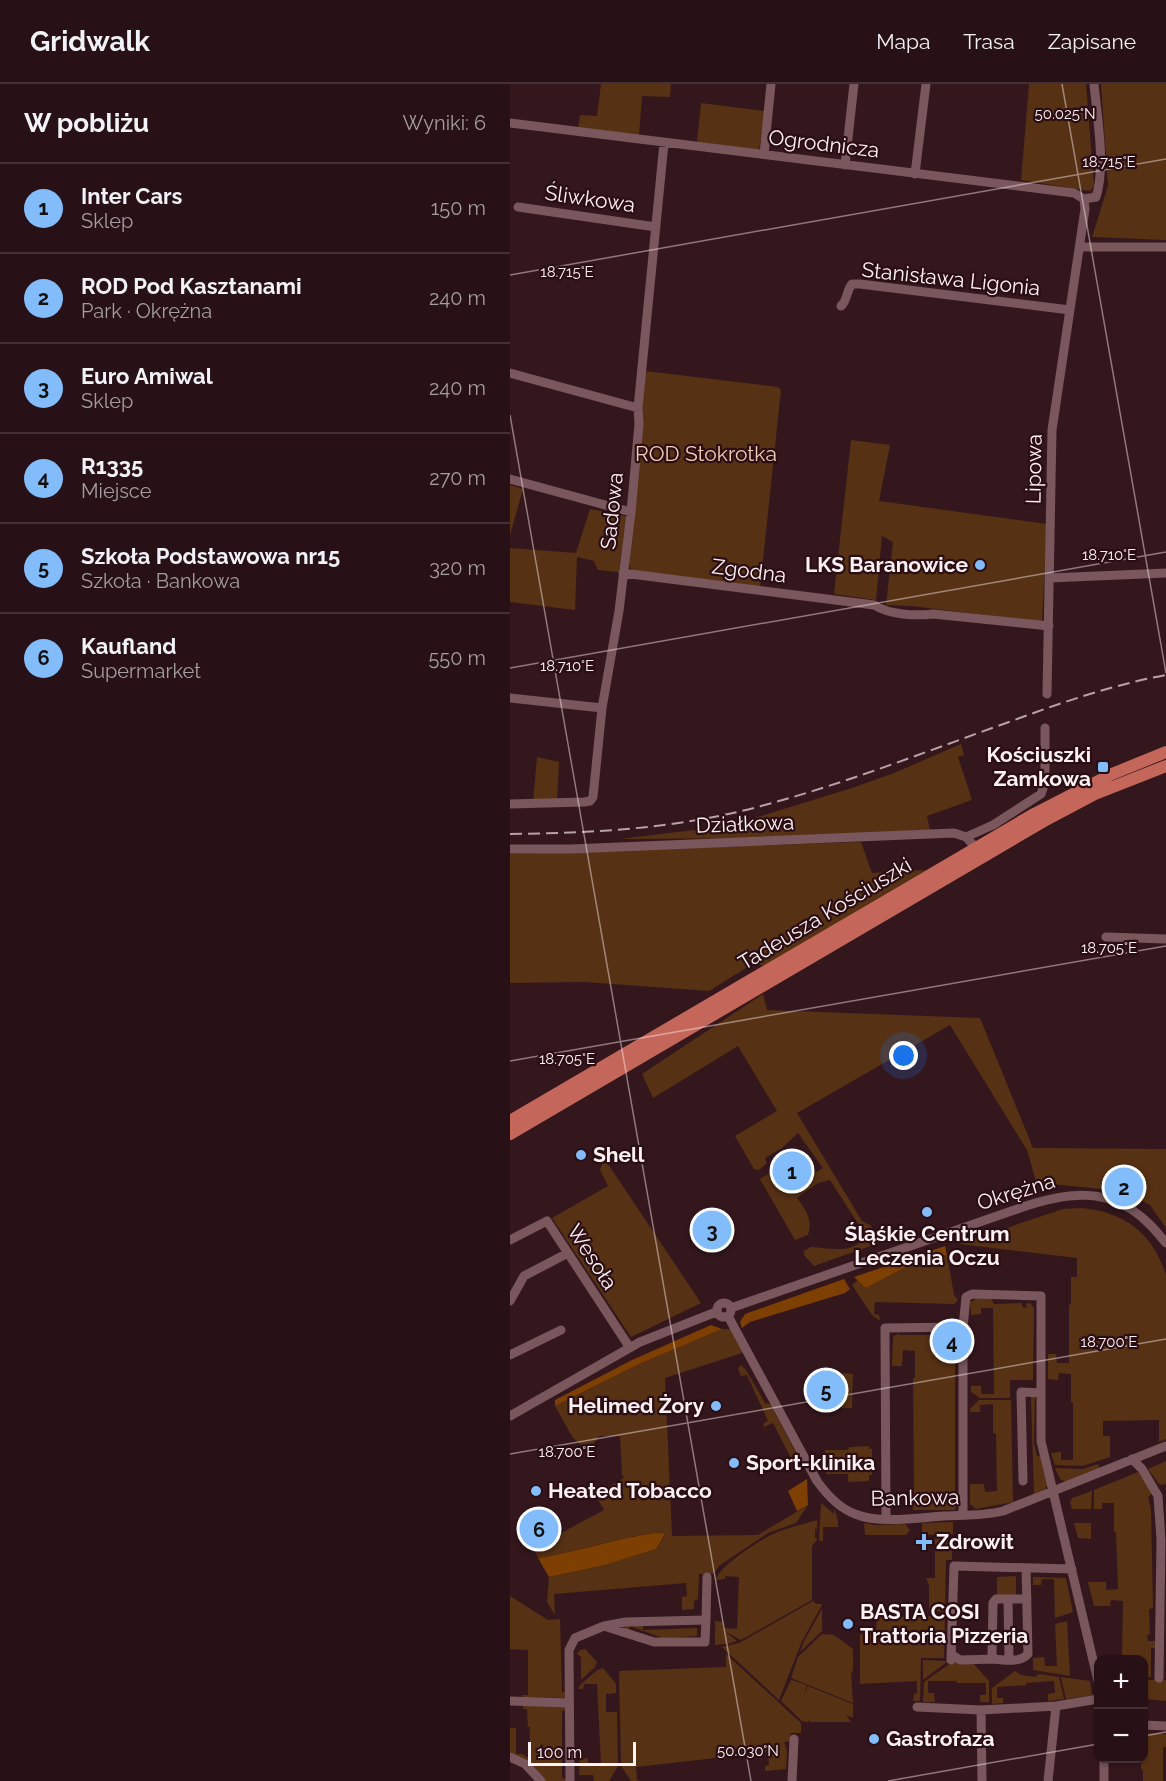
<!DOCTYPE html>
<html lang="pl">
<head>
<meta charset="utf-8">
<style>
	body { margin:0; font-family:Raleway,sans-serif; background:#2f1a1f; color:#f1f3f6 }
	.controls { position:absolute; right:18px; bottom:18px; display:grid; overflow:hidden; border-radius:12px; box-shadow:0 2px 4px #0004 }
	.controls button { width:54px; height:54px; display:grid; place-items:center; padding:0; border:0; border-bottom:2px solid #433135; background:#271116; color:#f1f3f6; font:30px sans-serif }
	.scale { position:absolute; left:18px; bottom:15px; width:108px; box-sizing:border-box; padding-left:6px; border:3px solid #fef1f3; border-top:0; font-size:16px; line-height:21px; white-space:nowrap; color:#fef1f3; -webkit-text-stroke:4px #2a0e14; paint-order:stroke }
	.you { position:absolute; left:394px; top:972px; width:21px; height:21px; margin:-15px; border:4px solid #fff; border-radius:50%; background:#1a73e8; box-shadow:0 0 0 9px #1a73e833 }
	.badge { display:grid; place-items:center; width:39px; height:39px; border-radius:50%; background:#82bcfa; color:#111; font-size:20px; font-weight:700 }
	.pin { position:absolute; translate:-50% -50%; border:3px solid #fff; box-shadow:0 2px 6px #0006 }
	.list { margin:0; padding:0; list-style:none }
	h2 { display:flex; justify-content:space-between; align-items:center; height:78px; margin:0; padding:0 24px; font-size:26px }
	h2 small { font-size:20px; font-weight:400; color:#a49da1 }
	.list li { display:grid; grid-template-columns:39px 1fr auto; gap:18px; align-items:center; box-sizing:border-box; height:90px; padding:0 24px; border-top:2px solid #433135 }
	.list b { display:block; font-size:22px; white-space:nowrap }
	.list p { margin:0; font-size:20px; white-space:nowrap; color:#a49da1 }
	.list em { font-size:20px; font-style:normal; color:#a49da1 }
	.map { position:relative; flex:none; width:656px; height:1697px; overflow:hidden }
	header { display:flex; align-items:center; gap:36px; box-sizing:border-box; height:84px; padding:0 30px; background:#271116; border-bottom:2px solid #433135 }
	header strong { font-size:28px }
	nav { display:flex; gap:33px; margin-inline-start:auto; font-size:21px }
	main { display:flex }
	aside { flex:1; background:#271116 }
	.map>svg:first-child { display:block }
	.green { fill:#573114 }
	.forest { fill:#7d3f02 }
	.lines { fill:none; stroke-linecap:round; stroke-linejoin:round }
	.minor { stroke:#79575c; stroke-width:9 }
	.major { stroke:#c4675a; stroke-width:12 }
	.rail { stroke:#b6a3a7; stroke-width:2; stroke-dasharray:12 6; stroke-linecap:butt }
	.ticks { fill:none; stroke:#fef1f3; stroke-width:1.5; stroke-opacity:0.45 }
	.poi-dot { fill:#82bcfa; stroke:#2a0e14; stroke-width:2 }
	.labels { text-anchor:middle; stroke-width:4.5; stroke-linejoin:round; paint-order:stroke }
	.street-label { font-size:21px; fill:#fef1f3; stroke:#2a0e14 }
	.park-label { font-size:21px; fill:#f2ccb3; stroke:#2a0e14 }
	.poi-label { font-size:21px; font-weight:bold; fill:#fef1f3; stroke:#2a0e14; text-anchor:start }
	.ticks-label { font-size:15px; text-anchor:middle; fill:#fef1f3; stroke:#2a0e14; stroke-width:4.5; stroke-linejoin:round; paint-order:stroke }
</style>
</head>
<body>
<header>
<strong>Gridwalk</strong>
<nav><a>Mapa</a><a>Trasa</a><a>Zapisane</a></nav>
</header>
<main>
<aside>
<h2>W pobliżu<small>Wyniki: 6</small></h2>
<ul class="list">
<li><span class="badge">1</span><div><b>Inter Cars</b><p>Sklep</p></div><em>150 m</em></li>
<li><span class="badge">2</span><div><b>ROD Pod Kasztanami</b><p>Park · Okrężna</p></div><em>240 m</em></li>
<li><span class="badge">3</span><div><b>Euro Amiwal</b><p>Sklep</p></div><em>240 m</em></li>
<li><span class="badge">4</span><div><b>R1335</b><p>Miejsce</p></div><em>270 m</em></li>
<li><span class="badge">5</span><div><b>Szkoła Podstawowa nr15</b><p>Szkoła · Bankowa</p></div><em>320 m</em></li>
<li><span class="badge">6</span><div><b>Kaufland</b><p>Supermarket</p></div><em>550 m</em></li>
</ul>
</aside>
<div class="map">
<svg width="656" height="1697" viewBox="0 0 656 1697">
	<rect width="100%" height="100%" fill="#34171d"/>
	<path class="green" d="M91,0H161L160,13L132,12L129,51L68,44L70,31L87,32Z
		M519,0H576L584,102L580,107L511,96Z
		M591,0H656V156L582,153L598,102Z
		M191,19L255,27L249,66L187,58Z
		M135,287L268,303L271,306L250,504L126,488L120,484L119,478Z
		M341,356L380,361L369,417L537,440L532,538L401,522L376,521L383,458L372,452L366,516L324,510Z
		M0,401L13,405L0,451Z
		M80,425L116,432L109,488L88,486L84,477L67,473L65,526L0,518V464L66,469Z
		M451,660L454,671L448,673L462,716L417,732L420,746L257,754L109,755L193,745L238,736L342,704L384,689Z
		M27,673L49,678L47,717L23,718Z
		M351,758L362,789L416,786L254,882L244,879L199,907L75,898L0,899V770Z
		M253,910L257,926L470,934L523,1064L656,1065V1144L640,1121L611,1107L531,1099L527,1101L517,1066L440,941L287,1029L352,1137L361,1142L369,1159L304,1182L294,1171V1167L301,1163C318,1164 350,1172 354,1149L320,1096L308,1099L287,1114C296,1127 303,1135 298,1151L285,1156L250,1095L261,1088L271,1108L313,1084L288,1049L272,1064L255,1074L257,1079L249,1086L244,1085L225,1052L267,1027L228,962L143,1014L132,990Z
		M93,1077H96L191,1219L121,1253L42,1134L98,1102L90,1086Z
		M572,1124C615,1128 643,1150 656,1191V1355L649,1358V1336L593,1337V1352H600V1373L573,1382L545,1381L541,1369L551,1368V1376H563V1319L561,1318V1290L549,1289L548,1296L538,1295V1270H546L547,1279H559V1221L561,1220V1193H567V1174L449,1160L553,1125Z
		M437,1171L444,1211L448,1216L444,1220L365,1218L364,1230L369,1231L370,1237L362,1231L342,1201L348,1196L356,1204L396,1183Z
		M480,1213L484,1220L512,1219V1223L517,1224L516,1220L520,1219L524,1224L523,1296H500V1314H470L461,1308V1302H471V1310H484L483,1224H471V1230L461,1231L460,1218L468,1214Z
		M212,1245H221L232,1267V1269L155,1294L162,1452L248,1451L298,1421L286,1439L258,1449L210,1481L203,1490H189L188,1515L184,1517V1525L172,1526V1513L177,1512L176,1499L44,1510L45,1531L37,1518L39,1493L95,1481L146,1465L155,1451C139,1447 123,1453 108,1456C81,1462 55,1470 28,1474L23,1464L94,1426L85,1410L114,1394L112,1390L110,1352H89L82,1362L74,1363L63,1354L45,1322L127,1281Z
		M389,1249V1251H438V1268H445V1413H448L445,1426H403L402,1419H397L395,1411H404L403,1294H405V1267L393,1266L392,1282H382L383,1253Z
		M231,1281L236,1286L255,1319L260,1320L293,1382L290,1388H288L263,1339L254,1343L253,1340L258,1337L237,1291L231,1292L228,1285Z
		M333,1289L343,1290L342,1324H332L333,1304H335V1299H332Z
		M521,1313H525L524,1359L527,1372H530L537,1401L535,1405L524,1410Z
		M469,1316H501L503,1418L466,1425L460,1420V1400H474L475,1408L487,1407L486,1350L483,1349V1320L470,1321V1328H460V1325Z
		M359,1362V1365H362V1391H359V1397L338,1398V1390H316L315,1366H338L339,1363Z
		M656,1377V1400L650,1401L638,1385Z
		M588,1380L590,1384L556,1398L550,1395L545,1384L573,1385Z
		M628,1388L643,1409L638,1413L641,1426L643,1524L639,1525L640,1550L637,1551L638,1557H646L648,1564H641V1593H634V1576L610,1575L612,1574L613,1517L601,1516L600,1522H584L578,1498H596V1506L608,1505L606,1448H604V1419H592V1425H584V1406Z
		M582,1407L581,1425H562L560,1418L562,1414Z
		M311,1419L324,1430V1424L328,1437V1443H313V1457H309Z
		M307,1436V1445H305V1454H307V1456L302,1462V1516L231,1556L214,1547L227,1557L217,1560L205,1561V1542L207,1543L205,1541V1537L213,1538V1544L227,1545L229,1493L215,1492V1495L206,1496C208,1483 249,1457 261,1451C275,1444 292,1441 307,1436Z
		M443,1438V1450L412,1451V1439Z
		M354,1439L365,1441L395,1440L400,1446L396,1451H357L355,1450Z
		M564,1439H581V1455L568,1454Z
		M425,1452L442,1453V1476H436L435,1528L419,1527V1501L416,1494H425Z
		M506,1492V1512H487V1493Z
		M523,1493L556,1494L563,1528L545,1534L544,1495H532L531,1501H523Z
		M0,1512L38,1536L50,1535L52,1608H56L55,1614L13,1613L12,1611H18V1566L0,1565Z
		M303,1517L306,1520H312V1521L292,1557L269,1616L212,1563L229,1559Z
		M312,1525V1547L290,1568L294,1557Z
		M435,1532L434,1574H411L410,1617H403L404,1610L407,1609V1597L350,1600V1550H366L367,1533Z
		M557,1537L560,1592L523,1586V1574L534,1573L535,1582H547L545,1540Z
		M117,1541H133V1546L187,1544V1552L153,1554L120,1542L118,1547L115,1543Z
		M312,1550L324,1551L343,1565V1587L341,1588L343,1619L281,1594L288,1573Z
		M75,1565L87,1578L84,1584L71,1596V1573L67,1570L70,1566Z
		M216,1570L291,1639V1649H281L280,1657L274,1658L277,1666L276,1685L255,1687V1682L259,1681L258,1668L126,1683L127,1696L131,1697H121L111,1682L109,1587L216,1583Z
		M413,1576L438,1577L413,1596Z
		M442,1578H462L479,1597V1618H470V1611H476V1599H447V1597H418V1609H424L425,1618H413L414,1598Z
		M93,1584L106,1600V1609L96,1610V1628H107L108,1682L99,1697H84L83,1691H69L70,1675L78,1674V1680H91L87,1600H74L73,1605H69V1602L87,1586Z
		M505,1587L511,1591L525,1593L529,1590L549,1593L554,1615L538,1617V1610L545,1609L544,1597L516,1599V1601L487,1603V1614H493V1619L482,1620V1604Z
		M551,1593L580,1597L582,1611L556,1615Z
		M281,1596L297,1601L294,1611L298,1602L343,1620V1634L336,1631L341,1638H300L299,1636L298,1638L292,1637L271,1617Z
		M634,1596H656V1617L634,1615Z
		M13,1621L56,1622L57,1626L52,1627V1694L57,1695V1697H33L0,1671V1644H6V1670H12L19,1674L20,1643H18L17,1625H13Z
		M634,1649L656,1650V1663H653V1697H633V1686L631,1685V1675L634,1674Z"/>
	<path class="forest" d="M435,1162L437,1171L396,1183L356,1204L344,1193Z
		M334,1195L340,1205L335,1209L240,1238L232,1244L230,1238L235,1230Z
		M201,1241L212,1245L127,1281L45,1322V1316L122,1276Z
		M297,1395L298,1421L287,1427L278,1407Z
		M146,1449L155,1450L146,1465L95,1481L39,1493L28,1474C68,1468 106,1454 146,1449Z"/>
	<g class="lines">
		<path class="minor" d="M0,39L564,109L574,115L575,125L542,346L537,610
			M254,70L261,0
			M335,81L344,0
			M405,90L416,0
			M574,115L586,113C596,83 587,32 584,0
			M8,123L146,143
			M570,163H656
			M331,222C338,216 336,207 342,200H350L560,226
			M0,289L128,324
			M0,395L121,428
			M113,489L364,521C380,531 405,532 423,530L539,542
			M540,494L656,489
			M0,614L92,624
			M0,720L74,718L80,717L83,713L92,624L109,527L121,428L129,340L128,324L154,59
			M456,753L483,741L531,710L535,699V644
			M0,765H61L444,749L456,753L466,764
			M596,853L656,855
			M0,1156L37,1137L120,1264
			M0,1217L14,1192L58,1169
			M207 1226a7 7 0 1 1 14 0a7 7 0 1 1-14 0Z
			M221,1224L513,1123C557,1108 600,1102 637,1138C644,1144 650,1152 656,1159
			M218,1232L307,1397C317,1411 329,1424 345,1430C369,1440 407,1434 433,1432C454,1431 473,1432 493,1427L656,1362
			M453,1243L456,1213L462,1210L531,1212V1357L588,1597
			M0,1271L51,1246
			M0,1332L130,1258L206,1228
			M622,1375L632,1385L648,1412L651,1456L649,1594
			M513,1397L511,1308L531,1309
			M376,1434L375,1244L453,1243V1431
			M516,1484L518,1570C510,1579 495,1576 484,1575L482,1570L483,1519L486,1515H517
			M498,1515L499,1576
			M97,1543L144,1558H195L196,1536
			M441,1570L450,1576L484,1575
			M441,1576L444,1482L562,1485
			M0,1617L59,1619
			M407,1623L471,1626L546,1622L588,1615
			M471,1626L472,1697
			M634,1641L656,1642
			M0,1673L15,1680L31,1697
			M60,1697L59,1566L65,1554L94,1542L116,1538L196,1536L197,1493
			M282,1697L284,1655
			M538,1697L546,1622
			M594,1697V1674"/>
		<path class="major" d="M0,1037L524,730L602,690L656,668
			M0,1050L534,737L585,710L656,682"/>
		<path class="rail" d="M0,750C89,749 176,744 262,719C342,697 420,666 499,638C550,619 602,601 656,591"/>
	</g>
	<path class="ticks" d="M552,0L656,589M0,191L656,75M0,331L241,1697M0,584L656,468M0,977L656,862M0,1370L656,1255M634,1652L656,1648M378,1697L588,1660"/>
	<g class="poi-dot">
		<circle cx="470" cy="481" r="6"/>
		<rect x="587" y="677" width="12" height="12" rx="3"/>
		<circle cx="71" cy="1071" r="6"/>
		<circle cx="417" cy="1128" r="6"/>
		<circle cx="206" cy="1322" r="6"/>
		<circle cx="224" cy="1379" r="6"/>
		<circle cx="26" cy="1407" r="6"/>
		<path d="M411 1449h6v6h6v6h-6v6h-6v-6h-6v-6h6z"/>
		<circle cx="338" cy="1540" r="6"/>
		<circle cx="364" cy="1655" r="6"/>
	</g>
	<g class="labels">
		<g class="street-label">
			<text transform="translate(314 60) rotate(7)" y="7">Ogrodnicza</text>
			<text transform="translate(80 115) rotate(8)" y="7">Śliwkowa</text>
			<text transform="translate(441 195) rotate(6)" y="7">Stanisława Ligonia</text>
			<text transform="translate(524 385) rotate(-89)" y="7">Lipowa</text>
			<text transform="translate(102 427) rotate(-84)" y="7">Sadowa</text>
			<text transform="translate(239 487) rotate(7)" y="7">Zgodna</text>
			<text transform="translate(235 740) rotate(-2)" y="7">Działkowa</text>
			<text transform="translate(315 830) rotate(-31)" y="7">Tadeusza Kościuszki</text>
			<text transform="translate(506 1108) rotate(-17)" y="7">Okrężna</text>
			<text transform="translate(82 1173) rotate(57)" y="7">Wesoła</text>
			<text transform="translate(405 1414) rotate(-1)" y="7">Bankowa</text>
		</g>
		<g class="park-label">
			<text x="196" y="377">ROD Stokrotka</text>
		</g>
		<g class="poi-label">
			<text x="458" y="488" text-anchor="end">LKS Baranowice</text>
			<text x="581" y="678" text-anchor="end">Kościuszki<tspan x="581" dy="24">Zamkowa</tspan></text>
			<text x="83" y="1078">Shell</text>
			<text x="417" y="1157" text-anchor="middle">Śląśkie Centrum<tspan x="417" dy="24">Leczenia Oczu</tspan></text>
			<text x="194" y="1329" text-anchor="end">Helimed Żory</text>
			<text x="236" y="1386">Sport-klinika</text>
			<text x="38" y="1414">Heated Tobacco</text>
			<text x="426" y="1465">Zdrowit</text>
			<text x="350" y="1535">BASTA COSI<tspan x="350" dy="24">Trattoria Pizzeria</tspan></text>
			<text x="376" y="1662">Gastrofaza</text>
		</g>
	</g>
	<g class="ticks-label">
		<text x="555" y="35">50.025°N</text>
		<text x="599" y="83">18.715°E</text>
		<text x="57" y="193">18.715°E</text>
		<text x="599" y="476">18.710°E</text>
		<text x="57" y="587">18.710°E</text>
		<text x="599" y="869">18.705°E</text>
		<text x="57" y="980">18.705°E</text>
		<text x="599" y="1263">18.700°E</text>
		<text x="57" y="1373">18.700°E</text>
		<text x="238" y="1672">50.030°N</text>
	</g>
</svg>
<div class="controls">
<button>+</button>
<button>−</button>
</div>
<div class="scale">100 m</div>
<div class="you"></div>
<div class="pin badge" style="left:282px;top:1087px">1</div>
<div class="pin badge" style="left:614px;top:1103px">2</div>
<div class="pin badge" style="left:202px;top:1146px">3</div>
<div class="pin badge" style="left:442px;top:1257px">4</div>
<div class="pin badge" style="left:316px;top:1306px">5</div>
<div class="pin badge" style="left:29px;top:1445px">6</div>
</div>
</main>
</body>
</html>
